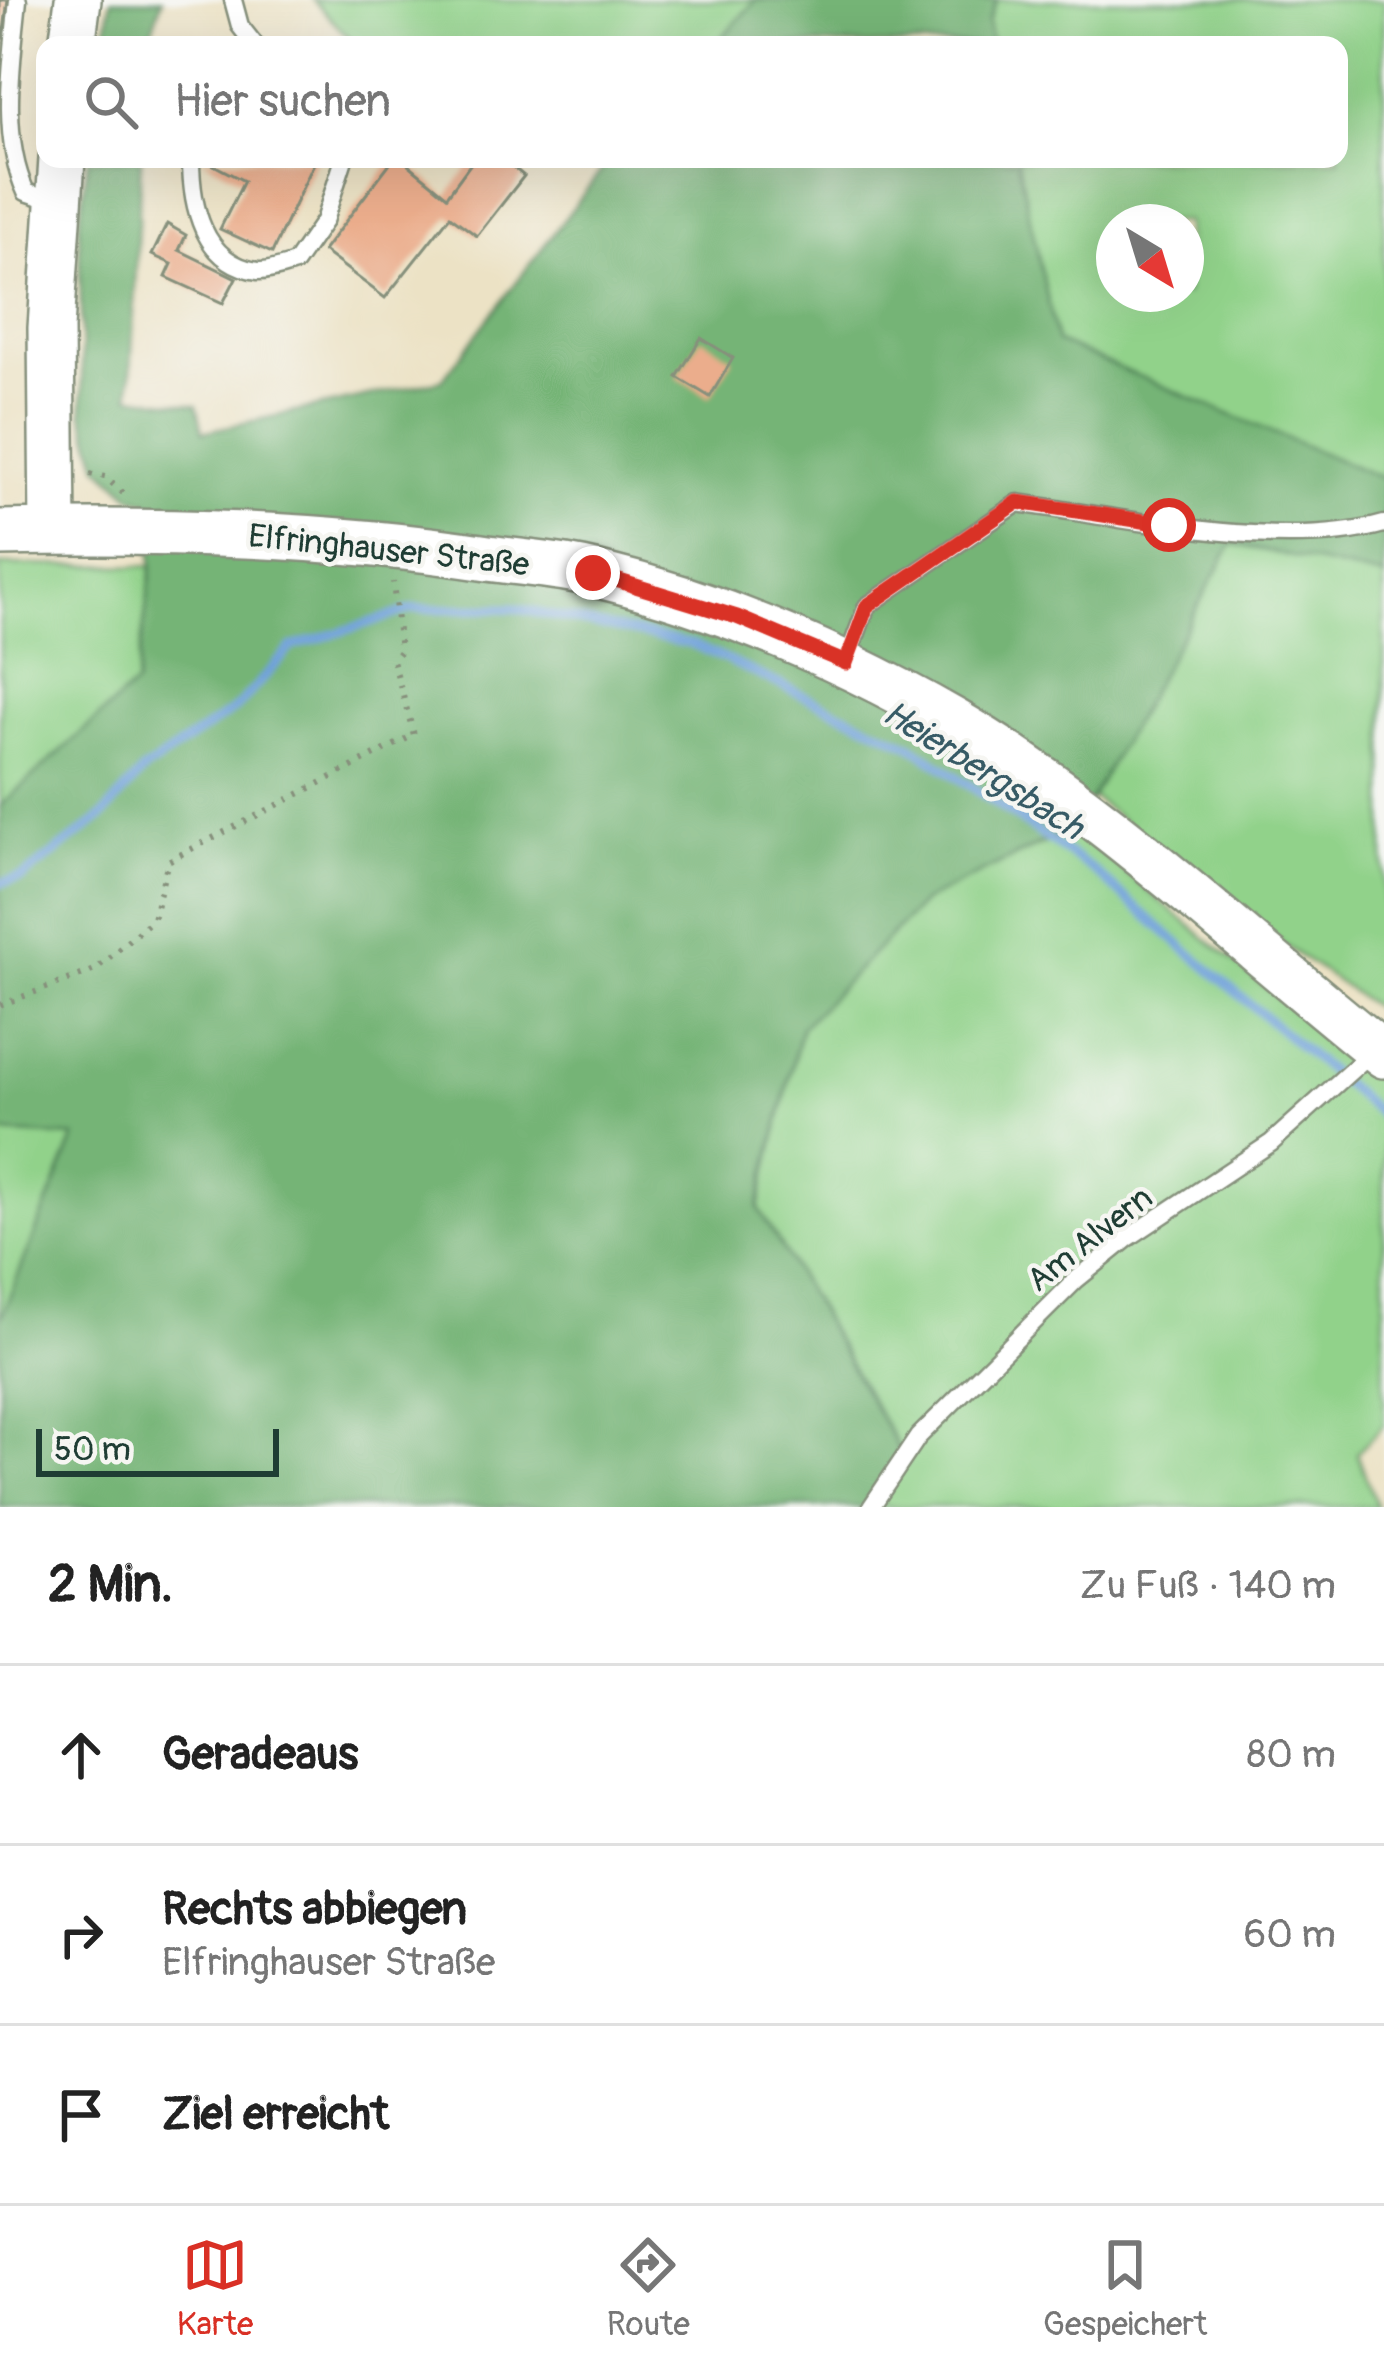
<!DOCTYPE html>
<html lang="de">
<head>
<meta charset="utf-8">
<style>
	body { margin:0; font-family:Pangolin,sans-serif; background:#f6f6f6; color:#222 }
	.compass { position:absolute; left:1096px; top:204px; width:108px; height:108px; border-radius:50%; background:#fff; box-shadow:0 12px 48px #0002; rotate:142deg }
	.scale { position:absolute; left:36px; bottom:30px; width:243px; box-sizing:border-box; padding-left:12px; border:6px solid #1f3d34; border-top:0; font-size:33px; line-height:42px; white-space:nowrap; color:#1f3d34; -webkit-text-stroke:9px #f6f6f2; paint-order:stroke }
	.stop { position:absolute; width:36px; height:36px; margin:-27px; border:9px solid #d93025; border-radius:50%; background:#fff }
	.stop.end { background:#d93025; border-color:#fff; box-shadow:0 3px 12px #0008 }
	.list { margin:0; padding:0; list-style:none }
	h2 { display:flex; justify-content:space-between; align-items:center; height:156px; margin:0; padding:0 48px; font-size:51px }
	h2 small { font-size:39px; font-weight:400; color:#767676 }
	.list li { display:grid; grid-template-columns:78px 1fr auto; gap:36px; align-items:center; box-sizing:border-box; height:180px; padding:0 48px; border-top:3px solid #e0e0e0 }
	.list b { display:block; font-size:45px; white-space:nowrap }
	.list p { margin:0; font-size:39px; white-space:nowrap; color:#767676 }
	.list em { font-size:39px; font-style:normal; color:#767676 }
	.icon { flex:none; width:66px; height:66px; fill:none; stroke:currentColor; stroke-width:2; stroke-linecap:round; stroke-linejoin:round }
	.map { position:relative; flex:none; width:1384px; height:1507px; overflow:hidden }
	.search { position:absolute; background:#fff; box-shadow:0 12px 48px #0002; left:36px; right:36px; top:36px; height:132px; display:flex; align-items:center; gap:30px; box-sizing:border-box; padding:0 42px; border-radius:24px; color:#767676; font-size:45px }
	.sheet { height:696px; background:#fff }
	nav { display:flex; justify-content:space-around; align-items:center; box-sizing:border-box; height:168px; border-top:3px solid #e0e0e0; background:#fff; font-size:33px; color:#767676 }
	nav a { display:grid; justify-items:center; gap:6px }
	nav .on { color:#d93025 }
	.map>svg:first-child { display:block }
	.green { fill:#91d28a; stroke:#58885f; stroke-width:3; fill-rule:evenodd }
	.forest { fill:#74b476; stroke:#4a7855; stroke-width:3 }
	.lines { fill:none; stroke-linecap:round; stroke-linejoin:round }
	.stream { stroke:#70a1da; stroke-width:9 }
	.building { fill:#ebad8c }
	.lane-casing { stroke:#86907c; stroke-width:21 }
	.secondary-casing { stroke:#86907c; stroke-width:50 }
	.path { stroke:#86907c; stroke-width:6; stroke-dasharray:3 9; stroke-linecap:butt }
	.lane { stroke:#fff; stroke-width:16 }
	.secondary { stroke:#fff; stroke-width:45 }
	.route { stroke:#d93025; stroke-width:15 }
	.labels { text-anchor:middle; stroke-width:9; stroke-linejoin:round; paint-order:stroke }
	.street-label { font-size:33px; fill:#1f3d34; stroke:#f6f6f2 }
	.water-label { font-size:36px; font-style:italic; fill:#375b66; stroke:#f6f6f2 }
</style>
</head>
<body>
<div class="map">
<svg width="1384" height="1507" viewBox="0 0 1384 1507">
	<rect width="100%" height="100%" fill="#f6f6f2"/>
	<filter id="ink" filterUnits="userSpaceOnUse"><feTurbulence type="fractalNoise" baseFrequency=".00833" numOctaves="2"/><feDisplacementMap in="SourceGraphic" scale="24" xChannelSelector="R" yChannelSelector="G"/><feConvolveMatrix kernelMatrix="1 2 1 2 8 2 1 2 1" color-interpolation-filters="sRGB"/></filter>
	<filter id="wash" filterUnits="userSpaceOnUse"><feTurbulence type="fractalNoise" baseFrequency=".004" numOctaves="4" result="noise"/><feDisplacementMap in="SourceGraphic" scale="48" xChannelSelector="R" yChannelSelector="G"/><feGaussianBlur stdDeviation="2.7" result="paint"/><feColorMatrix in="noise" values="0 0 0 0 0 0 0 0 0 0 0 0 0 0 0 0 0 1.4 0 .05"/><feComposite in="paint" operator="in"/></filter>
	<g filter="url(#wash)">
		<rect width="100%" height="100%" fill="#ece2c5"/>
		<path class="green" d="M313,0H756L715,45H356Z
			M996,0H1384V479L1056,342L1017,159H1339V45H992L987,20ZM1114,222H1186V294H1114Z
			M1232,543L1384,577V1014L1259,928L1091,796Z
			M0,565L152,566L136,684L0,806Z
			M1073,830L1384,1084V1425L1357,1453L1377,1507H873L900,1450L759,1208L802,1026L927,898Z
			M0,1133L75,1136L0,1320Z"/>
		<path class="forest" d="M111,0H162L147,45H104Z
			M756,0H997L988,22L992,45H715Z
			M88,159H141L130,396L197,405L203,432L442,380L610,159H1017L1057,342L1384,479V577L1232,544L1076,826L924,901L801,1028L758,1207L900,1452L874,1507H0V1320L75,1137L0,1133V806L136,684L152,566L149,502L133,497L99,466L83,415L79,225Z"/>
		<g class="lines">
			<path class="stream" d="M0,883L22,878L102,817L143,771L236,708L292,647L413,609L514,608L694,645L909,744L1090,868L1384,1118"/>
		</g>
		<g id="blocks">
			<path class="building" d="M0,0H8L3,38L0,37Z
				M202,159H316L272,253L220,229L244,181Z
				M393,159H402L447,196L474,159H503L524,176L477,236L450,216L385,298L323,251Z
				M167,224L186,235L179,250L236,278L223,303L166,277L172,264L152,255Z
				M701,338L733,358L710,397L677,377Z"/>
		</g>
	</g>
	<g filter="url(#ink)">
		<use href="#blocks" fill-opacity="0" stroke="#86907c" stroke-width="3"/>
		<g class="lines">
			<g class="lane-casing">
				<path id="lane" d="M18,0C12,60 0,137 26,192L56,202
					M233,0L240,26L255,45
					M191,159C191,203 202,264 258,271C268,272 285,266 295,263L324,221L344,159
					M846,662L867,606L1018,503C1122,518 1283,553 1384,524
					M871,1507L918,1437L1076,1280L1128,1238L1271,1143L1373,1051"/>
			</g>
			<g class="secondary-casing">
				<path id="secondary" d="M72,45L78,0
					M53,532L51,328L62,159
					M0,533C164,530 325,533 488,558C523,563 561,565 595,574C722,605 842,657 955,722C1104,809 1248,947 1384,1055"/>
			</g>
			<path class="path" d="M90,474L105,477L124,494
				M0,1005L95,970L153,919L168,861L414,735L393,660L400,651L393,582"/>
			<use href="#lane" class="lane"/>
			<use href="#secondary" class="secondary"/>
		</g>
	</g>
	<g class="lines" filter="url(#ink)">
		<path class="route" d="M593,573L737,617L846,663L867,606L1018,502L1169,525"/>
	</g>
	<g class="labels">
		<g class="street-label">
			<text transform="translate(389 549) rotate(6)" y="12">Elfringhauser Straße</text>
			<text transform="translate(1089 1238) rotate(-38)" y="12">Am Alvern</text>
		</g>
		<g class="water-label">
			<text transform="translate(984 769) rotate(32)" y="13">Heierbergsbach</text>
		</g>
	</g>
</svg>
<svg class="compass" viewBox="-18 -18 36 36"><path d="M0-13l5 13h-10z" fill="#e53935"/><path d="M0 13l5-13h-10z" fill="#767676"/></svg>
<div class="scale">50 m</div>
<div class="stop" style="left:1169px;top:525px"></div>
<div class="stop end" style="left:593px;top:573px"></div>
<div class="search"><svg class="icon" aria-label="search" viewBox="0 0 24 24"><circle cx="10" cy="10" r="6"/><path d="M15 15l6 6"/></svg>Hier suchen</div>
</div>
<section class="sheet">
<h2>2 Min.<small>Zu Fuß · 140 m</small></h2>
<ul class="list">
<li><svg class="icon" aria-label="ahead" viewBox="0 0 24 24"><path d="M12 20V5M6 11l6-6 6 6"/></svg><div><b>Geradeaus</b></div><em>80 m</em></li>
<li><svg class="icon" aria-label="right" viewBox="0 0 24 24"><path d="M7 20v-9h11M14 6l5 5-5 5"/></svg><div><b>Rechts abbiegen</b><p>Elfringhauser Straße</p></div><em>60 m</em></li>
<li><svg class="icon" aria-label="arrive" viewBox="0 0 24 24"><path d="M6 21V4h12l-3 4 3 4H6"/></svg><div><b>Ziel erreicht</b></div></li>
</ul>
</section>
<nav>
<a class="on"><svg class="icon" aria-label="map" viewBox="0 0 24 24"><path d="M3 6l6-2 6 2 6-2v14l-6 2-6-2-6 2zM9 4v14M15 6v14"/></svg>Karte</a>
<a><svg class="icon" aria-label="directions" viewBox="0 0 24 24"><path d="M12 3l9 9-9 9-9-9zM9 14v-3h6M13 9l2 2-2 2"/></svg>Route</a>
<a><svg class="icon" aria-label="saved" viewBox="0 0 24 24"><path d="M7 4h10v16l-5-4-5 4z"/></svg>Gespeichert</a>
</nav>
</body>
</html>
